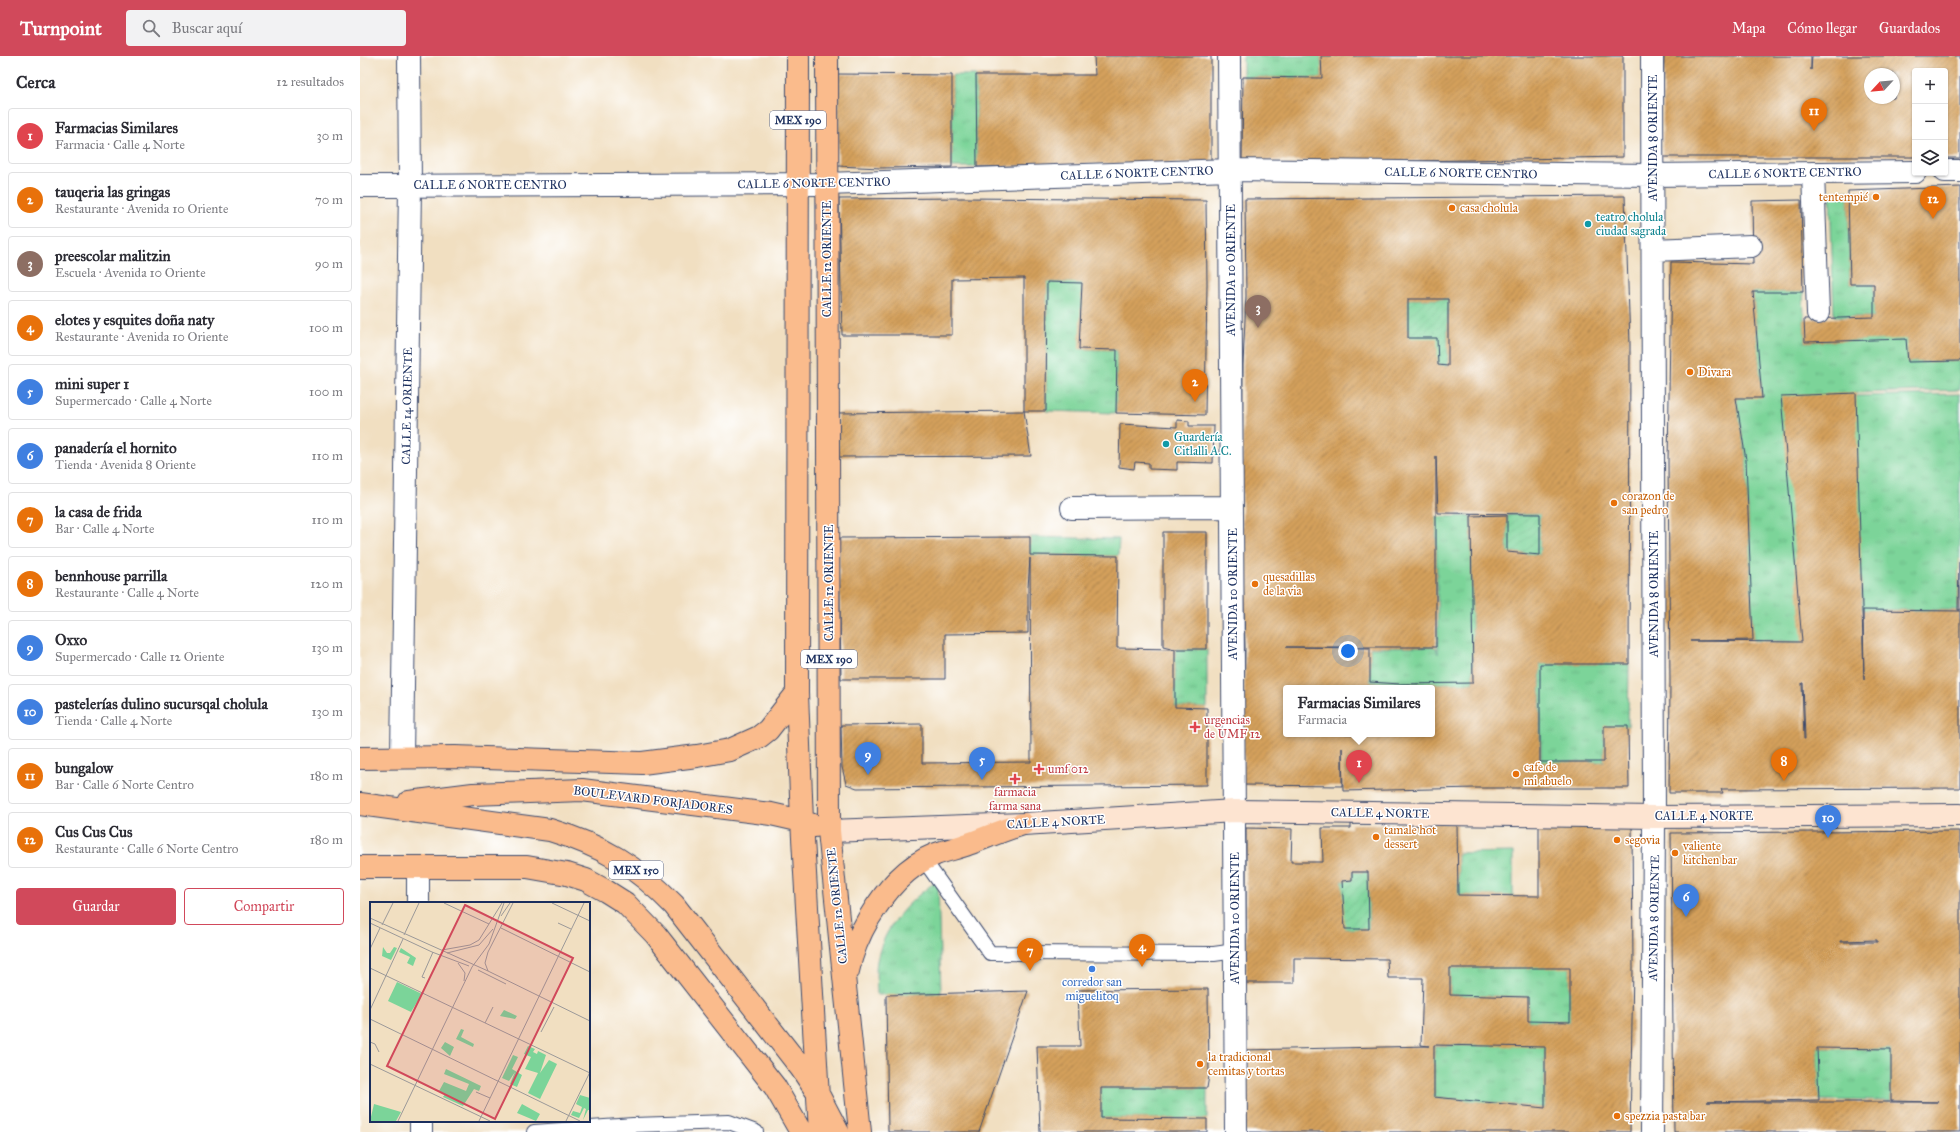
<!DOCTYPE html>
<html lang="es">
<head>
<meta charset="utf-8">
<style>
	body { margin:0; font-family:"IM FELL Great Primer",serif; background:#f2f2f3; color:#2b2b33 }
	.controls { position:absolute; right:12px; top:12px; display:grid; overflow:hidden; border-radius:4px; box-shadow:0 1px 3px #0004 }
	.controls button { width:36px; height:36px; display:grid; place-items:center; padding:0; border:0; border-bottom:1px solid #e1e1e2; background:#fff; color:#2b2b33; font:20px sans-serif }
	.compass { position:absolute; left:1504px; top:12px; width:36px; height:36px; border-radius:50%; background:#fff; box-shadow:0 1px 3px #0004; rotate:244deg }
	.you { position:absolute; left:988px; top:595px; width:14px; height:14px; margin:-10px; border:3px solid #fff; border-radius:50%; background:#1a73e8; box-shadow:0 0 0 6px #1a73e833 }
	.badge { display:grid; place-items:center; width:26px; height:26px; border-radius:50%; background:#d1495b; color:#fff; font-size:13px; font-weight:700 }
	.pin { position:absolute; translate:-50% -33px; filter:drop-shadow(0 1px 2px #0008) }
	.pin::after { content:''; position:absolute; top:21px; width:14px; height:12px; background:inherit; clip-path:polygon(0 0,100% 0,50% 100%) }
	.popup { position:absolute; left:923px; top:629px; width:152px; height:52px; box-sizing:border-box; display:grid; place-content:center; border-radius:4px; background:#fff; filter:drop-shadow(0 1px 3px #0005); font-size:13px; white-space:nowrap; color:#7c7c81 }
	.popup b { font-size:15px; color:#2b2b33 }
	.popup::after { content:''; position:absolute; left:50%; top:100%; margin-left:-8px; border:8px solid transparent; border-top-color:#fff }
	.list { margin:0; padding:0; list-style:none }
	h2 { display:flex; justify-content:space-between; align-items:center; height:52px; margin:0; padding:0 16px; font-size:17px }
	h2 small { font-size:13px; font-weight:400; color:#7c7c81 }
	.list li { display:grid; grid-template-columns:26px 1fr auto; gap:12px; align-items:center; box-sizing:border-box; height:56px; margin:0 8px 8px; padding:0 8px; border:1px solid #e1e1e2; border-radius:4px }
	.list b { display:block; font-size:15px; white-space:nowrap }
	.list p { margin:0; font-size:13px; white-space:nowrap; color:#7c7c81 }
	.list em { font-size:13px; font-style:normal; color:#7c7c81 }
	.actions { display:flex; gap:8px; padding:12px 16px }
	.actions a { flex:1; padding:9px 0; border:1px solid #d1495b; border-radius:4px; text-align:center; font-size:14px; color:#d1495b }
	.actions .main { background:#d1495b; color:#fff }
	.icon { flex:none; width:22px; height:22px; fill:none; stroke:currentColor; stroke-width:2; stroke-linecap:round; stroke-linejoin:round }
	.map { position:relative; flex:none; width:1600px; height:1076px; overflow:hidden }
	header { display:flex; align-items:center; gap:24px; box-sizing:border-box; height:56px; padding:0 20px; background:#d1495b; color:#fff }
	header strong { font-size:19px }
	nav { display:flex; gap:22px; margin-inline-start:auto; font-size:14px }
	.search { width:280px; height:36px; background:#f2f2f3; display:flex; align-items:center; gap:10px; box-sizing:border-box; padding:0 14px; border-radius:4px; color:#7c7c81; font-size:15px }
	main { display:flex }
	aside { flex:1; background:#fff }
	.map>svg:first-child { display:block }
	.grass { fill:url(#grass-tufts); stroke:#4b827c }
	.garden { fill:url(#garden-furrows); stroke:#4b827c }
	.building { fill:url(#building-hatch); fill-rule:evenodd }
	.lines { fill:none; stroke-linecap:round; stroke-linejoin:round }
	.service-casing { stroke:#3b496d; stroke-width:16 }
	.minor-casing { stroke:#3b496d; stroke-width:24 }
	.secondary-casing { stroke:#3b496d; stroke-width:24 }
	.primary-casing { stroke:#3b496d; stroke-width:24 }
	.service { stroke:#fff; stroke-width:14 }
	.minor { stroke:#fff; stroke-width:22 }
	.secondary { stroke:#fde4d1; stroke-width:22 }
	.primary { stroke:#fabb8c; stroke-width:22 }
	.food-dot { fill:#e8710a; stroke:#fff; stroke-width:1.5 }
	.culture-dot { fill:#0f9aa8; stroke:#fff; stroke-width:1.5 }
	.health-dot { fill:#e0444e; stroke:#fff; stroke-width:1.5 }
	.shop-dot { fill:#3f7fe0; stroke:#fff; stroke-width:1.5 }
	.labels { text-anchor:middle; stroke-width:3; stroke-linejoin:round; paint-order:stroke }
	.shield { fill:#fff; stroke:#5f6d8e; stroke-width:1 }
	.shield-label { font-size:11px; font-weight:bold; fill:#1b2f5e }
	.street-label { font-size:12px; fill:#1b2f5e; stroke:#fff }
	.food-label { font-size:12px; fill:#c56008; stroke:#fff; text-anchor:start }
	.culture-label { font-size:12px; fill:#0d838f; stroke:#fff; text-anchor:start }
	.health-label { font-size:12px; fill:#be3a42; stroke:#fff; text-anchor:start }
	.shop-label { font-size:12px; fill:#366cbe; stroke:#fff }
	.inset-road { fill:none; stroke:#9b9999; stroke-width:1 }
	.view { fill:#d1495b; fill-opacity:0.15; stroke:#d1495b; stroke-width:2 }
	.inset-edge { fill:none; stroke:#1b2f5e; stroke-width:2 }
</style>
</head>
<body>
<header>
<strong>Turnpoint</strong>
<div class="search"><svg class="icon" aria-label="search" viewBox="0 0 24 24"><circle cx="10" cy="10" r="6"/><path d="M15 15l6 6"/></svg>Buscar aquí</div>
<nav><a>Mapa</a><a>Cómo llegar</a><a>Guardados</a></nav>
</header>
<main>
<aside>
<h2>Cerca<small>12 resultados</small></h2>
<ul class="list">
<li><span class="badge" style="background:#e0444e">1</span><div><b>Farmacias Similares</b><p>Farmacia · Calle 4 Norte</p></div><em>30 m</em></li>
<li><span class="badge" style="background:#e8710a">2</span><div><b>tauqeria las gringas</b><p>Restaurante · Avenida 10 Oriente</p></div><em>70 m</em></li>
<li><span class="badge" style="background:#8d6e63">3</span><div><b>preescolar malitzin</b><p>Escuela · Avenida 10 Oriente</p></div><em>90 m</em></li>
<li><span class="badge" style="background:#e8710a">4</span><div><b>elotes y esquites doña naty</b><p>Restaurante · Avenida 10 Oriente</p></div><em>100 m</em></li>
<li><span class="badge" style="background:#3f7fe0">5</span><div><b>mini super 1</b><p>Supermercado · Calle 4 Norte</p></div><em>100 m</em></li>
<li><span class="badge" style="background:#3f7fe0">6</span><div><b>panadería el hornito</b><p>Tienda · Avenida 8 Oriente</p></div><em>110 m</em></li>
<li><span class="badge" style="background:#e8710a">7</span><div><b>la casa de frida</b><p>Bar · Calle 4 Norte</p></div><em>110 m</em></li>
<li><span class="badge" style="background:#e8710a">8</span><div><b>bennhouse parrilla</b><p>Restaurante · Calle 4 Norte</p></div><em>120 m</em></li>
<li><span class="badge" style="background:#3f7fe0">9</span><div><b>Oxxo</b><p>Supermercado · Calle 12 Oriente</p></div><em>130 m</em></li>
<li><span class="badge" style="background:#3f7fe0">10</span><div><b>pastelerías dulino sucursqal cholula</b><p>Tienda · Calle 4 Norte</p></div><em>130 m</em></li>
<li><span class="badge" style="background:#e8710a">11</span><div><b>bungalow</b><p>Bar · Calle 6 Norte Centro</p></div><em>180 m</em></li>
<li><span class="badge" style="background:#e8710a">12</span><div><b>Cus Cus Cus</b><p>Restaurante · Calle 6 Norte Centro</p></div><em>180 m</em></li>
</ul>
<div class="actions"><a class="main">Guardar</a><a>Compartir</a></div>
</aside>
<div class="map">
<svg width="1600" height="1076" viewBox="0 0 1600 1076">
	<defs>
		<pattern id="grass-tufts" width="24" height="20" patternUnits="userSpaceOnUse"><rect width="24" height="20" fill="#7bd499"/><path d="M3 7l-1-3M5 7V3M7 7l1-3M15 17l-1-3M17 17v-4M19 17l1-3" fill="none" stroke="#6ab686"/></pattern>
		<pattern id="garden-furrows" width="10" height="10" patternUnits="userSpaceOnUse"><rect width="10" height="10" fill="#7bd499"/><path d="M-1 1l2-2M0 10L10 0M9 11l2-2" fill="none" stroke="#6ab686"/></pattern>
		<pattern id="building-hatch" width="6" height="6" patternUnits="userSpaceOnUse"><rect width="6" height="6" fill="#d4a05c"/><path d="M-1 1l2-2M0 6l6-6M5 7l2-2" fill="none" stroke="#ab834f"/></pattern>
	</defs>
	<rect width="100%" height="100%" fill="#fff"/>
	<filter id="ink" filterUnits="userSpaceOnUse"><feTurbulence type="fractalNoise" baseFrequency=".025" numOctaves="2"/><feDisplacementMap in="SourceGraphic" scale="8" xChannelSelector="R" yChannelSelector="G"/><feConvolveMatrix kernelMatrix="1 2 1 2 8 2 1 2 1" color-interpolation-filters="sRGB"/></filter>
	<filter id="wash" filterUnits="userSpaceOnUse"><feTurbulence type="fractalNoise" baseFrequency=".012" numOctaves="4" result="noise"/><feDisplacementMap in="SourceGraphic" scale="16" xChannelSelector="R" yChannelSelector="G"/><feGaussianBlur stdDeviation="0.9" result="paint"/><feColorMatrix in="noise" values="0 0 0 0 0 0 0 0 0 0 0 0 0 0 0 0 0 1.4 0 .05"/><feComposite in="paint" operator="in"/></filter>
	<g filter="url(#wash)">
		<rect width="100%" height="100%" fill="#f1dfc1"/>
		<path class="grass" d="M883,0H961L962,22L883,21Z
			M592,19H616L617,111H592Z
			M1488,135L1490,228H1514V261L1474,260L1470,136Z
			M687,226L722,227L721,293L757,294L756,357L686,355Z
			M1393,236H1443L1445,286L1546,282L1548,306L1600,305V334L1496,337L1443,586L1393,584L1386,404L1376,342L1402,341Z
			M1600,338V498L1598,554H1503L1499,500L1494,340Z
			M1111,460L1113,627L1040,628L1010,626V592L1076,591L1078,598L1076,461Z
			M670,481L759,483L758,500L670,499Z
			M815,593H847V652L815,651Z
			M1180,608H1269L1268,670L1244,671V706H1181Z
			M1153,796V840L1098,839V797Z
			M578,824L581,937L517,939C517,928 515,915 517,905C524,869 550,844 578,824Z
			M1210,911V966L1168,965V941L1090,939V912Z
			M1185,989V1052L1074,1041V990Z
			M1457,992L1531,993V1045L1459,1044Z
			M741,1032H847V1063L741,1062Z"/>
		<path class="garden" d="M1048,243H1088V310L1078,309L1048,282Z
			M1180,458V499L1147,496V459Z
			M992,816H1008L1009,873H983L982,825L992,824Z"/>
		<g id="blocks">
			<path class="building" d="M734,0H851V106L617,111L616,19H735Z
				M961,0H1263V101L1003,106L882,104L883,21L962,22Z
				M1304,0H1451V14L1452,0H1600V102H1585V15H1555V101H1302ZM1510,18H1534V42H1510Z
				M478,18L592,19V111L520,112L478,110Z
				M1600,131V305L1548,306L1546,283L1445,286L1444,263L1514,261V228H1490L1488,135Z
				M1265,140L1270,288L1269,608H1180V706H1244V670H1268L1269,732H1116L983,735L982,692V730L883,729L885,591L882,477L883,309L886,240L885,143ZM1048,243H1088V310L1078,309L1077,282H1048ZM1076,400L1078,457L1180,458V499L1147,496V459L1111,460L1113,627L1040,628L1010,626V592L926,591H1076ZM926,632H1072V678H926Z
				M603,142L846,144L847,228L845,359L756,357L757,294L719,293L722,227L687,226L686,355H664V222L592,223V279H482L479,143Z
				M1441,144L1443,236H1393L1402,342H1376L1386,404L1393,584L1330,585L1442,586L1421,340L1496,337L1504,624L1503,554L1600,555V732L1361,733L1363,737H1309L1310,626L1308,406L1311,206L1393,208L1392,145ZM1442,627H1443L1445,683H1444Z
				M664,355L671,400L478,401V357Z
				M817,364L829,365V370H854L853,407L817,406V414L789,413V407L775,406L774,413L759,411L760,368L817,371Z
				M803,476H847V593H815V651L847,652V729L497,732L486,728L482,711L481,669L562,668V707L671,706L670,502L668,532V577L585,578V623H481L479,482L670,481V499L758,500L757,592L815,593L803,590Z
				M1599,503H1600V554H1598Z
				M1179,766L1272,770L1273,912L1270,1076H884V994L1069,990L1061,989L1063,922H1028L1027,903L934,902V927H886V772L932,773L931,806H963L962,772H991V768L1097,767L1098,839L1179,840ZM992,816H1008L1009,873H985L982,825L992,824ZM1090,912H1210V966L1168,965V941L1090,939ZM1074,989L1185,991V1052L1074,1041Z
				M1600,775V1076H1314L1311,777ZM1517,884V886H1480V885ZM1457,992L1531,993V1045L1578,1046H1347L1459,1044Z
				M848,933L849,1020L847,1032H741V1062L847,1063V1076H680L677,990H720L718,934Z
				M668,935L619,1076H528L526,939Z"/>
		</g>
	</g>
	<g filter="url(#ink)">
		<use href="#blocks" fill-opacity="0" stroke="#3b496d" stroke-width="1"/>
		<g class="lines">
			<g class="service-casing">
				<path id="service" d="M564,804L630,897L854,898L875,895
					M174,1076L273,1069L369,1066L396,1076"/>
			</g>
			<g class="minor-casing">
				<path id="minor" d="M869,0L876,1076
					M1585,115H1600
					M1453,117L1458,257
					M0,130L466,128L870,114L1292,119L1555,116
					M1293,194L1391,190
					M712,452L872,451
					M42,701L50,130L49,0
					M58,811V847
					M61,1065V1076
					M1292,1076L1294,768L1292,0"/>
			</g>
			<g class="secondary-casing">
				<path id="secondary" d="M469,775L663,768L874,755L1294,761L1600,759"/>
			</g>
			<g class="primary-casing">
				<path id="primary" d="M438,0L437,637L442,765L460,1076
					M467,0L469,775L500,1076
					M0,702L95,701L282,707L337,700L370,694L399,681L408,674L437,637
					M49,746L113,738L222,734L411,758L442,765L455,770
					M0,748L190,774C243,790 275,809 314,849L441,1012L457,1036L478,1076
					M0,811H167L207,818L226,824L246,835L265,847L296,879L415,1031L441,1076
					M488,915C492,895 499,879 509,862C526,834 546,810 576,798C587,794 598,792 608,788C627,781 644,774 663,768"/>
			</g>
			<use href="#service" class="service"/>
			<use href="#minor" class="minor"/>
			<use href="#secondary" class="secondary"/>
			<use href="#primary" class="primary"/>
		</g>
	</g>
	<g class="food-dot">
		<circle cx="1516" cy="141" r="4"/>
		<circle cx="1092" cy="152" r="4"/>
		<circle cx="1330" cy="316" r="4"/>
		<circle cx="1254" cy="447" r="4"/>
		<circle cx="895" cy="528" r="4"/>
		<circle cx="1156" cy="718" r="4"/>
		<circle cx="1016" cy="781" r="4"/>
		<circle cx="1257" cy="784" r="4"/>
		<circle cx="1315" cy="797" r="4"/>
		<circle cx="840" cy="1008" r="4"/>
		<circle cx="1257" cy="1060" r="4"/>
	</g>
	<g class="culture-dot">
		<circle cx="1228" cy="168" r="4"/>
		<circle cx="806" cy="388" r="4"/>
	</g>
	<g class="health-dot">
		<path d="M833 665h4v4h4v4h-4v4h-4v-4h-4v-4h4z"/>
		<path d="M677 707h4v4h4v4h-4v4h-4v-4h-4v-4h4z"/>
		<path d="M653 717h4v4h4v4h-4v4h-4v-4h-4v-4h4z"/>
	</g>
	<circle class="shop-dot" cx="732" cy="913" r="4"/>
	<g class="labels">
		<g class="shield">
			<rect x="410" y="55" width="56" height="18" rx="3"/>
			<rect x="441" y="594" width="56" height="18" rx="3"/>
			<rect x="249" y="805" width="54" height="18" rx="3"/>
		</g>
		<g class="shield-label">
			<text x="438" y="68">MEX 190</text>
			<text x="469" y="607">MEX 190</text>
			<text x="276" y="818">MEX 150</text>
		</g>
		<g class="street-label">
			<text transform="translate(1293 82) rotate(-90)" y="4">AVENIDA 8 ORIENTE</text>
			<text transform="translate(777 117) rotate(-2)" y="4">CALLE 6 NORTE CENTRO</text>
			<text transform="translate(1101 117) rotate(1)" y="4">CALLE 6 NORTE CENTRO</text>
			<text transform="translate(1425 117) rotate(-1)" y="4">CALLE 6 NORTE CENTRO</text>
			<text transform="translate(454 127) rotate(-1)" y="4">CALLE 6 NORTE CENTRO</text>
			<text x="130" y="133">CALLE 6 NORTE CENTRO</text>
			<text transform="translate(467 203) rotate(-90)" y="4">CALLE 12 ORIENTE</text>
			<text transform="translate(871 214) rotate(-90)" y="4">AVENIDA 10 ORIENTE</text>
			<text transform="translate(47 350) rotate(-89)" y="4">CALLE 14 ORIENTE</text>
			<text transform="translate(469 527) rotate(-90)" y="4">CALLE 12 ORIENTE</text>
			<text transform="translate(873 538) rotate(-90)" y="4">AVENIDA 10 ORIENTE</text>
			<text transform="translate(1294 538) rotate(-90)" y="4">AVENIDA 8 ORIENTE</text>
			<text transform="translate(293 744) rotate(7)" y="4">BOULEVARD FORJADORES</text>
			<text transform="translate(1020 757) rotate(1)" y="4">CALLE 4 NORTE</text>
			<text x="1344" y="764">CALLE 4 NORTE</text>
			<text transform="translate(696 766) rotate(-3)" y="4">CALLE 4 NORTE</text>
			<text transform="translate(477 850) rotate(-96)" y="4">CALLE 12 ORIENTE</text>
			<text transform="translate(875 862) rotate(-90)" y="4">AVENIDA 10 ORIENTE</text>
			<text transform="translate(1294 862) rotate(-89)" y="4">AVENIDA 8 ORIENTE</text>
		</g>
		<g class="food-label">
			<text x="1508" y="145" text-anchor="end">tentempié</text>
			<text x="1100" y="156">casa cholula</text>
			<text x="1338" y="320">Divara</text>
			<text x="1262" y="444">corazon de<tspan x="1262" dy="14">san pedro</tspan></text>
			<text x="903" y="525">quesadillas<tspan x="903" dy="14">de la via</tspan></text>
			<text x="1164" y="715">cafe de<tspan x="1164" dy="14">mi abuelo</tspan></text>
			<text x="1024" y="778">tamale hot<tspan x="1024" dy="14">dessert</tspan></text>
			<text x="1265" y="788">segovia</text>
			<text x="1323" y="794">valiente<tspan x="1323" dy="14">kitchen bar</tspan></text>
			<text x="848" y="1005">la tradicional<tspan x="848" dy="14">cemitas y tortas</tspan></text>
			<text x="1265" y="1064">spezzia pasta bar</text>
		</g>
		<g class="culture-label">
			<text x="1236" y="165">teatro cholula<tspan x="1236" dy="14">ciudad sagrada</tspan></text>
			<text x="814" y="385">Guardería<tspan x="814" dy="14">Citlalli A.C.</tspan></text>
		</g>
		<g class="health-label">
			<text x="844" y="668">urgencias<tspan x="844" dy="14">de UMF 12</tspan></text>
			<text x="688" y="717">umf 012</text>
			<text x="655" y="740" text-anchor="middle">farmacia<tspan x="655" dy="14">farma sana</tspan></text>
		</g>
		<g class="shop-label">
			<text x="732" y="930">corredor san<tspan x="732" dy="14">miguelitoq</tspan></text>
		</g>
	</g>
	<g transform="translate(10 846)">
		<rect width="220" height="220" fill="#f1dfc1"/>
		<path d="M31,46L46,56L43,64L37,61L40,55L29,50ZM27,80L52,92L41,110L18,99ZM134,108L147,114L145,117L130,114ZM91,127L94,128L91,135L104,142L103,145L86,137ZM75,140L84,145L80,154L71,146ZM158,144L165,147L163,150L167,152L168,149L176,153L170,171L179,158L187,162L170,197L158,191L168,171L155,167L161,155L154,152ZM143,153L148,155L142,167L152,173L147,185L140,182L145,170L139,179L132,176ZM76,167L111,184L109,189L104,187L93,204L73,195L75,192L69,189L74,180L96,189L99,182L74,172ZM210,193L220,196V208H218L213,218L216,207L214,206L209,216L201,213L203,209L210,211L212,205L206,202ZM4,202L31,210L26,219H0ZM152,202L170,212L166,219L147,211Z" fill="#7bd499"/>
		<path d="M13,45L17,51H20L24,45L27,46L21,58L12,54Z" fill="#7bd499"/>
		<path class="inset-road" d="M74,1L119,22M182,1L220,19M131,14L140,1M0,16L118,69L220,119M0,21L62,50L99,64M188,21L201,27M12,23L23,1M131,26L220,70M34,33L49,1M0,47L10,26M72,48L100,43L109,38L132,1M77,51L109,43L123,27M88,61L95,71L94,79M0,66L220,171M108,68L136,82M118,69L115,61L118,50L143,1M55,76L52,75L63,50M0,108L33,37M0,117L210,219M115,121L123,105M171,130L184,105M0,140L5,142L9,150M0,162L120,219M106,190L120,196M28,219L102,65L119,42L134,1M109,219L214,1M196,219L220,170"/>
		<path class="view" d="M95,3L203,56L125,217L17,164Z"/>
		<rect width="220" height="220" class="inset-edge"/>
	</g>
</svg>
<div class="controls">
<button>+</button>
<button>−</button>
<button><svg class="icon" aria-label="layers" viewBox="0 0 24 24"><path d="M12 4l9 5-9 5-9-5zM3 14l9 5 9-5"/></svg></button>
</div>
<svg class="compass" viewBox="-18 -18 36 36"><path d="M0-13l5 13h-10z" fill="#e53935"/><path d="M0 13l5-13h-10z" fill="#7c7c81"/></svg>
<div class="you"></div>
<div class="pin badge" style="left:999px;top:727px;background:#e0444e">1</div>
<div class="popup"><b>Farmacias Similares</b>Farmacia</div>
<div class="pin badge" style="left:835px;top:346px;background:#e8710a">2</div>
<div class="pin badge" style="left:898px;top:272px;background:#8d6e63">3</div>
<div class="pin badge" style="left:782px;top:911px;background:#e8710a">4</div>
<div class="pin badge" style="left:622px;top:724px;background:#3f7fe0">5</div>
<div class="pin badge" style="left:1326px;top:861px;background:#3f7fe0">6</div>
<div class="pin badge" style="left:670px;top:915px;background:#e8710a">7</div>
<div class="pin badge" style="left:1424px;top:725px;background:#e8710a">8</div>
<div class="pin badge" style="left:508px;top:719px;background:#3f7fe0">9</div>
<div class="pin badge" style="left:1468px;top:782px;background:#3f7fe0">10</div>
<div class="pin badge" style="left:1454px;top:75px;background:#e8710a">11</div>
<div class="pin badge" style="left:1573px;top:163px;background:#e8710a">12</div>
</div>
</main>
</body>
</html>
